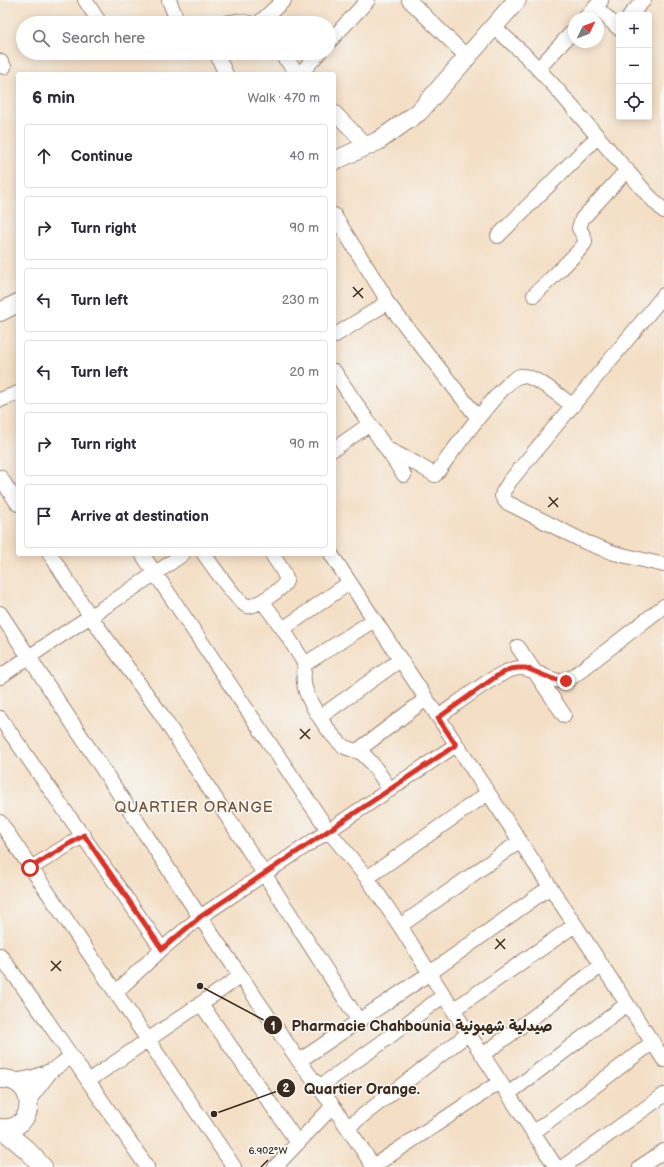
<!DOCTYPE html>
<html lang="en">
<head>
<meta charset="utf-8">
<style>
	body { margin:0; font-family:"Balsamiq Sans","Playpen Sans Arabic",sans-serif; background:#f7f7f7; color:#2b2b33 }
	.controls { position:absolute; right:12px; top:12px; display:grid; overflow:hidden; border-radius:4px; box-shadow:0 2px 10px #0003 }
	.controls button { width:36px; height:36px; display:grid; place-items:center; padding:0; border:0; border-bottom:1px solid #e1e1e2; background:#fff; color:#2b2b33; font:20px sans-serif }
	.compass { position:absolute; left:568px; top:12px; width:36px; height:36px; border-radius:50%; background:#fff; box-shadow:0 2px 10px #0003; rotate:47deg }
	.stop { position:absolute; width:12px; height:12px; margin:-9px; border:3px solid #d93025; border-radius:50%; background:#fff }
	.stop.end { background:#d93025; border-color:#fff; box-shadow:0 1px 4px #0008 }
	.list { margin:0; padding:0; list-style:none }
	h2 { display:flex; justify-content:space-between; align-items:center; height:52px; margin:0; padding:0 16px; font-size:17px }
	h2 small { font-size:13px; font-weight:400; color:#7c7c81 }
	.list li { display:grid; grid-template-columns:26px 1fr auto; gap:12px; align-items:center; box-sizing:border-box; height:64px; margin:0 8px 8px; padding:0 8px; border:1px solid #e1e1e2; border-radius:4px }
	.list b { display:block; font-size:15px; white-space:nowrap }
	.list em { font-size:13px; font-style:normal; color:#7c7c81 }
	.icon { flex:none; width:22px; height:22px; fill:none; stroke:currentColor; stroke-width:2; stroke-linecap:round; stroke-linejoin:round }
	.map { position:relative; flex:none; width:664px; height:1167px; overflow:hidden }
	.search { position:absolute; background:#fff; box-shadow:0 2px 10px #0003; left:16px; top:16px; width:320px; height:44px; display:flex; align-items:center; gap:10px; box-sizing:border-box; padding:0 14px; border-radius:22px; color:#7c7c81; font-size:15px }
	.panel { position:absolute; background:#fff; box-shadow:0 2px 10px #0003; left:16px; top:72px; width:320px; height:484px; border-radius:4px }
	.map>svg:first-child { display:block }
	.lines { fill:none; stroke-linecap:round; stroke-linejoin:round }
	.minor-casing { stroke:#988472; stroke-width:16 }
	.major-casing { stroke:#988472; stroke-width:20 }
	.minor { stroke:#fff; stroke-width:14 }
	.major { stroke:#fff; stroke-width:18 }
	.route { stroke:#d93025; stroke-width:5 }
	.ticks { fill:none; stroke:#3b2a1e; stroke-width:1.5 }
	.labels { text-anchor:middle; stroke-width:3.5; stroke-linejoin:round; paint-order:stroke }
	.neighbourhood-label { font-size:15px; letter-spacing:1px; fill:#745439; stroke:#f6f6f2 }
	.ticks-label { font-size:10px; text-anchor:middle; fill:#3b2a1e; stroke:#f6f6f2; stroke-width:3.5; stroke-linejoin:round; paint-order:stroke }
	.leader { fill:none; stroke:#3b2a1e; stroke-width:1.5 }
	.callout-dot { fill:#3b2a1e; stroke:#f6f6f2; stroke-width:1.5 }
	.mark-label { font-size:12px; text-anchor:middle; font-weight:bold; fill:#fff }
	.callout-label { font-size:15px; text-anchor:middle; font-weight:bold; fill:#3b2a1e; stroke:#f6f6f2; stroke-width:3.5; stroke-linejoin:round; paint-order:stroke }
</style>
</head>
<body>
<div class="map">
<svg width="664" height="1167" viewBox="0 0 664 1167">
	<rect width="100%" height="100%" fill="#f6f6f2"/>
	<filter id="ink" filterUnits="userSpaceOnUse"><feTurbulence type="fractalNoise" baseFrequency=".025" numOctaves="2"/><feDisplacementMap in="SourceGraphic" scale="8" xChannelSelector="R" yChannelSelector="G"/><feConvolveMatrix kernelMatrix="1 2 1 2 8 2 1 2 1" color-interpolation-filters="sRGB"/></filter>
	<filter id="wash" filterUnits="userSpaceOnUse"><feTurbulence type="fractalNoise" baseFrequency=".012" numOctaves="4" result="noise"/><feDisplacementMap in="SourceGraphic" scale="16" xChannelSelector="R" yChannelSelector="G"/><feGaussianBlur stdDeviation="0.9" result="paint"/><feColorMatrix in="noise" values="0 0 0 0 0 0 0 0 0 0 0 0 0 0 0 0 0 1.4 0 .05"/><feComposite in="paint" operator="in"/></filter>
	<g filter="url(#wash)">
		<rect width="100%" height="100%" fill="#f4dfc6"/>
	</g>
	<g filter="url(#ink)">
		<g class="lines">
			<g class="minor-casing">
				<path id="minor" d="M85,0L100,23
					M169,0L178,23
					M409,0L461,51
					M596,7L618,28L619,27
					M630,15L644,0
					M585,18L601,1
					M226,23L238,21L249,23
					M259,23L284,0
					M494,27L524,54L555,87L648,195L664,211
					M329,42L368,0
					M216,53L226,74
					M280,53L299,74
					M0,61L4,67
					M538,69L574,30
					M300,74L319,53
					M334,112L367,146
					M334,215L383,293L386,301L379,308L334,336
					M498,236L598,136
					M534,295C542,287 583,249 585,242C586,238 580,231 579,228L582,219L627,170
					M664,295L510,481L503,492L502,496L506,502L585,542L614,553L664,565
					M386,301L478,418
					M334,371L404,475
					M0,400L18,393
					M334,449L370,424
					M387,449L415,463L435,475C448,458 504,379 520,376C534,374 562,398 573,406
					M0,477L18,504
					M50,554L90,616L161,714L359,1021
					M142,554L328,830L367,878L400,926L453,1010L556,1167
					M204,554C211,564 238,603 247,606C253,609 286,587 286,581C287,574 275,560 272,554
					M331,554L664,1060
					M262,601L283,629L305,664L374,620
					M0,613L200,917L299,1061L333,1106
					M283,629L349,583
					M518,647L564,715
					M305,664C304,670 303,676 304,682C305,699 329,734 342,745C349,751 358,749 364,755C375,765 382,778 390,790
					M0,677C60,634 123,597 183,554
					M320,717L400,660
					M438,717C456,705 501,668 520,668C537,668 554,687 570,679L664,606
					M0,718L162,949
					M357,751L426,699
					M0,822L234,1167
					M31,868L84,835
					M367,878L488,793
					M400,926L520,841
					M0,955L46,1019L147,1167
					M116,992L162,949L200,917L456,745
					M201,1004L298,1143
					M453,1010L575,925
					M483,1055L602,965
					M299,1061L430,973L550,887
					M15,1081L34,1077L50,1071
					M88,1081L241,976
					M319,1087L377,1046L444,995
					M508,1094L627,1004
					M29,1100L51,1071L71,1057
					M348,1127L469,1033
					M533,1133L653,1042
					M275,1167L333,1106L374,1167
					M372,1167L500,1082
					M563,1167L664,1095
					M640,1167L664,1151"/>
			</g>
			<g class="major-casing">
				<path id="major" d="M334,161L378,141L419,112L517,0
					M0,312L18,303
					M0,1079C39,1077 37,1133 0,1128
					M2,1129L27,1150L43,1167"/>
			</g>
			<use href="#minor" class="minor"/>
			<use href="#major" class="major"/>
		</g>
	</g>
	<g class="lines" filter="url(#ink)">
		<path class="route" d="M30,868L84,835L162,949L200,917L456,745L438,718L497,676L510,669L518,668H526L553,679L566,681"/>
	</g>
	<path class="ticks" d="M353,287L363,298M353,297L363,288M549,497L558,507M548,507L558,498M300,729L310,739M300,739L310,729M496,939L505,949M495,949L505,939M51,961L61,971M51,971L61,961M261,1167L268,1160"/>
	<g class="labels">
		<g class="neighbourhood-label">
			<text x="194" y="812">QUARTIER ORANGE</text>
		</g>
	</g>
	<g class="ticks-label">
		<text x="268" y="1154">6.902°W</text>
	</g>
	<path class="leader" d="M200 986L273 1025M214 1114L286 1088"/>
	<g class="callout-dot">
		<circle cx="200" cy="986" r="4"/>
		<circle cx="214" cy="1114" r="4"/>
		<circle cx="273" cy="1025" r="10"/>
		<circle cx="286" cy="1088" r="10"/>
	</g>
	<g class="mark-label">
		<text x="273" y="1030">1</text>
		<text x="286" y="1092">2</text>
	</g>
	<g class="callout-label">
		<text x="422" y="1031">Pharmacie Chahbounia صيدلية شهبونية</text>
		<text x="362" y="1094">Quartier Orange.</text>
	</g>
</svg>
<div class="controls">
<button>+</button>
<button>−</button>
<button><svg class="icon" aria-label="locate" viewBox="0 0 24 24"><circle cx="12" cy="12" r="6"/><path d="M12 2v4M12 18v4M2 12h4M18 12h4"/></svg></button>
</div>
<svg class="compass" viewBox="-18 -18 36 36"><path d="M0-13l5 13h-10z" fill="#e53935"/><path d="M0 13l5-13h-10z" fill="#7c7c81"/></svg>
<div class="stop" style="left:30px;top:868px"></div>
<div class="stop end" style="left:566px;top:681px"></div>
<div class="search"><svg class="icon" aria-label="search" viewBox="0 0 24 24"><circle cx="10" cy="10" r="6"/><path d="M15 15l6 6"/></svg>Search here</div>
<section class="panel">
<h2>6 min<small>Walk · 470 m</small></h2>
<ul class="list">
<li><svg class="icon" aria-label="ahead" viewBox="0 0 24 24"><path d="M12 20V5M6 11l6-6 6 6"/></svg><div><b>Continue</b></div><em>40 m</em></li>
<li><svg class="icon" aria-label="right" viewBox="0 0 24 24"><path d="M7 20v-9h11M14 6l5 5-5 5"/></svg><div><b>Turn right</b></div><em>90 m</em></li>
<li><svg class="icon" aria-label="left" viewBox="0 0 24 24"><path d="M17 20v-9H6M10 6l-5 5 5 5"/></svg><div><b>Turn left</b></div><em>230 m</em></li>
<li><svg class="icon" aria-label="left" viewBox="0 0 24 24"><path d="M17 20v-9H6M10 6l-5 5 5 5"/></svg><div><b>Turn left</b></div><em>20 m</em></li>
<li><svg class="icon" aria-label="right" viewBox="0 0 24 24"><path d="M7 20v-9h11M14 6l5 5-5 5"/></svg><div><b>Turn right</b></div><em>90 m</em></li>
<li><svg class="icon" aria-label="arrive" viewBox="0 0 24 24"><path d="M6 21V4h12l-3 4 3 4H6"/></svg><div><b>Arrive at destination</b></div></li>
</ul>
</section>
</div>
</body>
</html>
